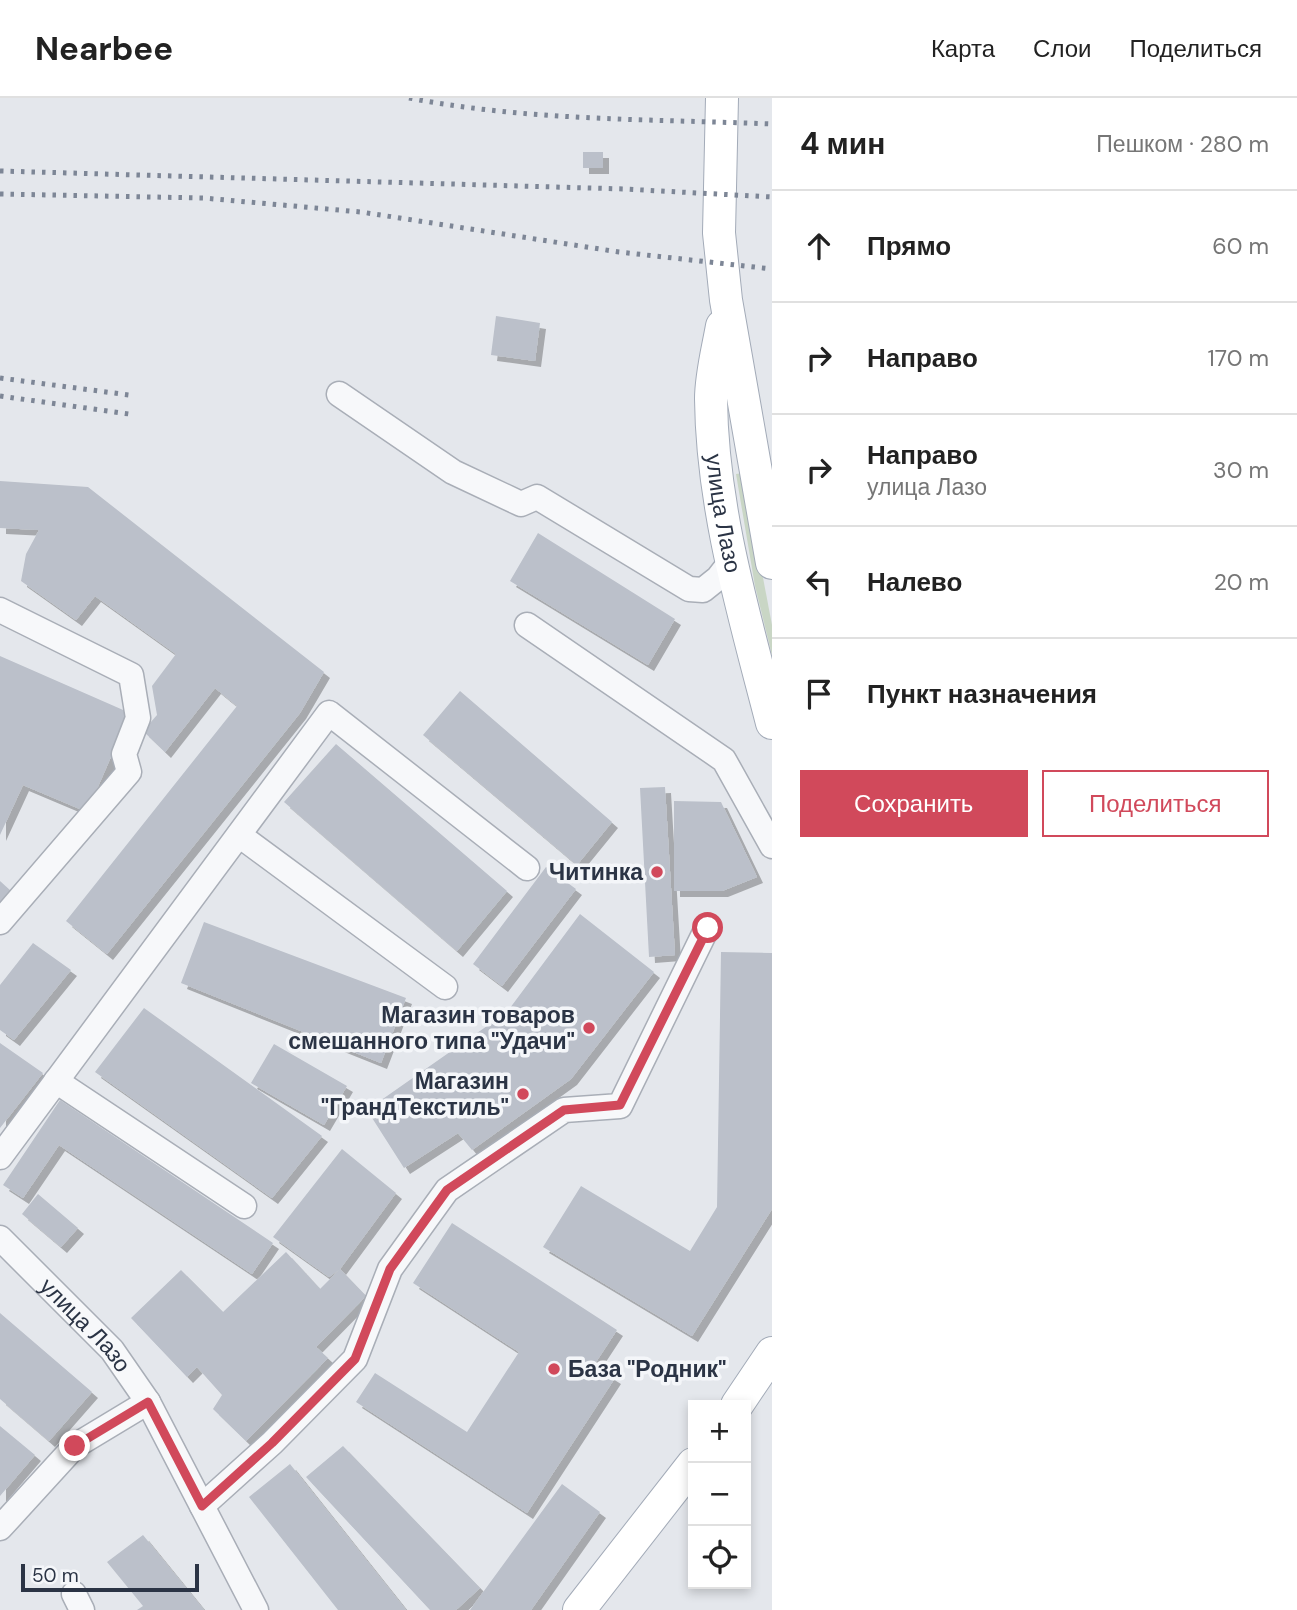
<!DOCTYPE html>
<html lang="ru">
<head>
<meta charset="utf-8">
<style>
	body { margin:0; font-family:"DM Sans",sans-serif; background:#f2f2f2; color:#222 }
	.controls { position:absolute; right:21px; bottom:21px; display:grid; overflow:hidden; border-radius:0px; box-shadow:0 4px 10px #0003 }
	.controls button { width:63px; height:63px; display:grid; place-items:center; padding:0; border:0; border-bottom:2px solid #e0e0e0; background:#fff; color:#222; font:35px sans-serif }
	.scale { position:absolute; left:21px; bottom:18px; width:178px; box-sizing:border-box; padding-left:7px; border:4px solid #2b3445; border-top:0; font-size:19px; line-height:24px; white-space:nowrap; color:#2b3445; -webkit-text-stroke:5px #f4f6f9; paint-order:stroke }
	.stop { position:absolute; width:21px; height:21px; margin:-16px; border:5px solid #d1495b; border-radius:50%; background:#fff }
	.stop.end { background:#d1495b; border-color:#fff; box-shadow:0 2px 7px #0008 }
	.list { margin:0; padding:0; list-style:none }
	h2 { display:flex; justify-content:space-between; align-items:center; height:91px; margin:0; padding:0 28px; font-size:30px }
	h2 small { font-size:23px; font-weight:400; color:#767676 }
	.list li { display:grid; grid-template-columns:46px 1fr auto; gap:21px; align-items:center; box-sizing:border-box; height:112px; padding:0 28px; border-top:2px solid #e0e0e0 }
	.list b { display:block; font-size:26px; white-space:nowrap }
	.list p { margin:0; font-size:23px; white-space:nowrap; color:#767676 }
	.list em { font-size:23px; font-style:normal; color:#767676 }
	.actions { display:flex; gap:14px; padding:21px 28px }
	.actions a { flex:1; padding:16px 0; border:2px solid #d1495b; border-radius:0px; text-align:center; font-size:24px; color:#d1495b }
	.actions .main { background:#d1495b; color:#fff }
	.icon { flex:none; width:38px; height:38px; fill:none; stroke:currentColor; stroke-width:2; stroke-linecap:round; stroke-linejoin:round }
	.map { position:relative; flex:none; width:772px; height:1512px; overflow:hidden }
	header { display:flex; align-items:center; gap:42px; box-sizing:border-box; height:98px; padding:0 35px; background:#fff; border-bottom:2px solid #e0e0e0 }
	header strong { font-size:33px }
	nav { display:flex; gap:38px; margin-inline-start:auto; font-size:24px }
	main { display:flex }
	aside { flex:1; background:#fff }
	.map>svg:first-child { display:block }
	.green { fill:#c9d6c5 }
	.building { fill:#bbc0ca; filter:url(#shadow) }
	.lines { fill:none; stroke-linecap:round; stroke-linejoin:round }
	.minor-casing { stroke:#a9aeb7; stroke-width:27 }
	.major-casing { stroke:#a3abb8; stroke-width:34 }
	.minor { stroke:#f7f8fa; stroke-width:24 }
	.major { stroke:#fff; stroke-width:32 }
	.rail { stroke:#7d8696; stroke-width:5; stroke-dasharray:3.5 7; stroke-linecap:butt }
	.route { stroke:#d1495b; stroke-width:9 }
	.poi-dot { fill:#d1495b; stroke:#f4f6f9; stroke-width:2.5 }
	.labels { text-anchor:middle; stroke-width:7; stroke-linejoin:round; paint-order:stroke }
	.street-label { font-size:23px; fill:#2b3445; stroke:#f4f6f9 }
	.poi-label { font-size:23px; font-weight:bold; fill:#2b3445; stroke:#f4f6f9; text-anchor:end }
</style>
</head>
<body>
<header>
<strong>Nearbee</strong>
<nav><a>Карта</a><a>Слои</a><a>Поделиться</a></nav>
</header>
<main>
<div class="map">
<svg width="772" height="1512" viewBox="0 0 772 1512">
	<defs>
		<filter id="shadow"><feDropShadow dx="6" dy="6" stdDeviation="0" flood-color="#0004"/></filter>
	</defs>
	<rect width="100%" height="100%" fill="#e4e7ec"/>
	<path class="green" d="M743,375L772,527V557L755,488L736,376Z"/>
	<path class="building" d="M583,54H603V70H583Z
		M496,218L540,225L535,263L491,257Z
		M0,383L88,389L324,574L300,615L107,856L66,823L237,608L215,590L165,654L143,633L157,617L152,588L176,556L95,498L76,522L21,483L26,456L39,432L0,430Z
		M538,435L675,521L648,567L510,483Z
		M0,558L130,615L87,714L23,687L0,737Z
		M460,593L612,724L577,767L423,637Z
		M336,646L507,793L457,853L284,704Z
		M665,689L675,857L649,859L640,690Z
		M674,703L721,704L757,779L722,793H674Z
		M546,769L576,791L502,888L473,866Z
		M0,783L11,793L0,805Z
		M580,816L654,874L571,981L472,1052L458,1035L404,1070L367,1012L507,914Z
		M204,824L406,900L381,965L181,885Z
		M33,845L71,872L14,942L0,932V887Z
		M721,854L772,855V1111L692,1238L543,1149L581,1088L690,1153L717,1109Z
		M144,910L322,1038L272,1100L95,974Z
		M0,945L43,975L0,1030Z
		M274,946L347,988L324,1027L251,985Z
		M60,1002L273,1145L252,1176L59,1047L23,1100L3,1087Z
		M342,1051L396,1095L340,1171L329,1179L273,1139Z
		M38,1096L78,1130L61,1149L22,1116Z
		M452,1125L617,1232L594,1267L615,1280L527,1415L356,1304L375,1275L467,1334L519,1254L413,1185Z
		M286,1154L320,1191L340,1171L366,1198L316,1249L328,1260L246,1343L213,1311L222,1297L197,1269L187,1279L131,1220L181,1172L223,1214Z
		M0,1215L92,1294L49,1343L0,1301Z
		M0,1328L35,1357L0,1398Z
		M343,1348L480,1490L456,1512H430L306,1379Z
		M290,1366L406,1512H338L249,1399Z
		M562,1386L600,1414L531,1512H470Z
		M143,1437L204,1512H137L143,1508L107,1464Z"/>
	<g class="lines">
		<g class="minor-casing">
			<g id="minor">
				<path d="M339,296L453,374L521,406L537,399L689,491L703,492L718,480L732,462"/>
				<path d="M0,512L131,577L138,620L124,656L129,674L0,824"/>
				<path d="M527,527L724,662L772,748"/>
				<path d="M239,737L445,889"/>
				<path d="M56,983L244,1108"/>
				<path d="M0,1059L329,615L527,770"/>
				<path id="s1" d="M0,1140L112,1252L148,1304L256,1512"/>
				<path d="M202,1408L272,1345L355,1261L390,1171L447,1092L564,1012L620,1008L707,830"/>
				<path d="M0,1430L75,1348L148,1304"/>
				<path d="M74,1496L82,1512"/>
			</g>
		</g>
		<g class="major-casing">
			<g id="major">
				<path d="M722,0L719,135L726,202L772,465"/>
				<path id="s2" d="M722,228C718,251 711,277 711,301C712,411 745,520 772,625"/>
				<path d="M737,1307L772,1255"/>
				<path d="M579,1512L693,1366"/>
			</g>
		</g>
		<use href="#minor" class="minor"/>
		<use href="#major" class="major"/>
		<path class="rail" d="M409,0C528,23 651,21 772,26
			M0,73L624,91L772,99
			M0,96L203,100L361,114L619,154L772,171
			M0,280L129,297
			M0,298L129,316"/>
	</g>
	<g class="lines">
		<path class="route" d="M75,1348L148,1304L202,1408L272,1345L355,1261L390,1171L447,1092L564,1012L620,1007L708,830"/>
	</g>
	<g class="poi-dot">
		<circle cx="657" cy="774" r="7"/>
		<circle cx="589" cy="930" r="7"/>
		<circle cx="523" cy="996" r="7"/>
		<circle cx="554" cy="1271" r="7"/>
	</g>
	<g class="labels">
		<g class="street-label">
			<text dy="8" stroke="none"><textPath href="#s2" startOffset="189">улица Лазо</textPath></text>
			<text dy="8" stroke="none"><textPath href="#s1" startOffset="122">улица Лазо</textPath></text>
		</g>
		<g class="poi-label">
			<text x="643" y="782">Читинка</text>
			<text x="575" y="925">Магазин товаров<tspan x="575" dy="26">смешанного типа "Удачи"</tspan></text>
			<text x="509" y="991">Магазин<tspan x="509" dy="26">"ГрандТекстиль"</tspan></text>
			<text x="568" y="1279" text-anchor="start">База "Родник"</text>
		</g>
	</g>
</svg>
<div class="controls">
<button>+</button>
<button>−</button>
<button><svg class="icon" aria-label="locate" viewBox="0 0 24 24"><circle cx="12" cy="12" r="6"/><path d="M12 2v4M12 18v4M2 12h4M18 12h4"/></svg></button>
</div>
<div class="scale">50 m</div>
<div class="stop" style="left:708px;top:830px"></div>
<div class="stop end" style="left:75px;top:1348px"></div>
</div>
<aside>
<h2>4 мин<small>Пешком · 280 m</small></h2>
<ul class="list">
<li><svg class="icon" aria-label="ahead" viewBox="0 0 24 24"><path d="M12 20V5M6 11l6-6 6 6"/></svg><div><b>Прямо</b></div><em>60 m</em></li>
<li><svg class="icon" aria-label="right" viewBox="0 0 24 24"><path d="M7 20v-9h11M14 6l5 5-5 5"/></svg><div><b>Направо</b></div><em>170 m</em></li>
<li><svg class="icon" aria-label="right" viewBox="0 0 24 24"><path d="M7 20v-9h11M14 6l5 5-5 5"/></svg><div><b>Направо</b><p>улица Лазо</p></div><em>30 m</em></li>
<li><svg class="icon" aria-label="left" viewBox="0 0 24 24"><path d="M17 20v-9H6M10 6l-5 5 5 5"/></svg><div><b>Налево</b></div><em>20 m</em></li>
<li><svg class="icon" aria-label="arrive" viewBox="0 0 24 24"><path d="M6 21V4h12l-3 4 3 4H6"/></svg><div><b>Пункт назначения</b></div></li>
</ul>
<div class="actions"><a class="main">Сохранить</a><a>Поделиться</a></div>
</aside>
</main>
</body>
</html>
